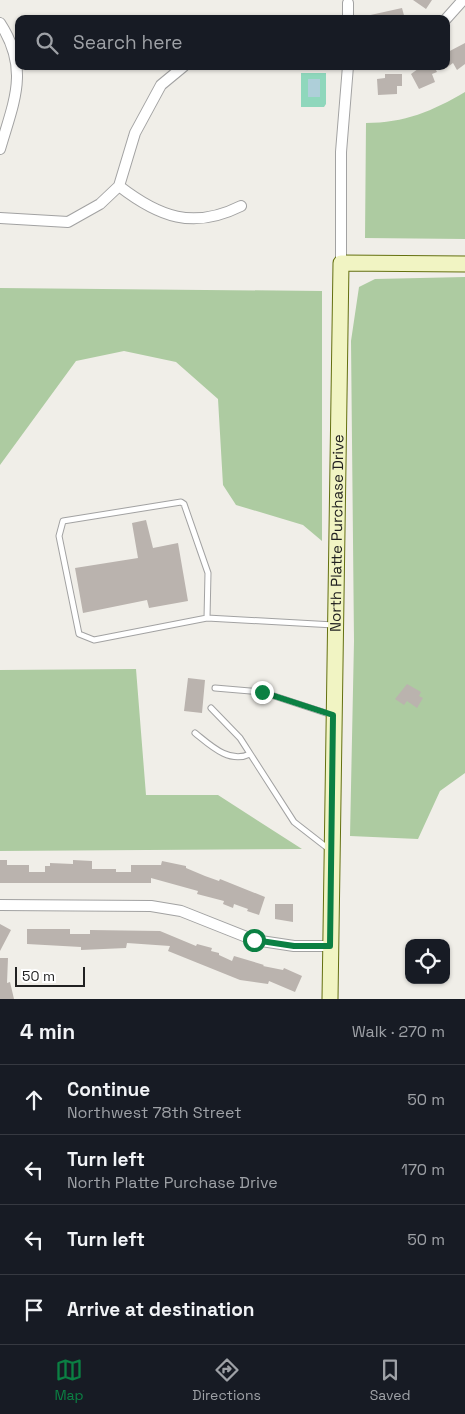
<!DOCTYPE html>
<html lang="en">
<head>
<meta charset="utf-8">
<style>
	body { margin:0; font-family:"Space Grotesk",sans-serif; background:#20242c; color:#f1f3f6 }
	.controls { position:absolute; right:15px; bottom:15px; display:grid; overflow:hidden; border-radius:10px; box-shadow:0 1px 4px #0004 }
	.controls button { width:45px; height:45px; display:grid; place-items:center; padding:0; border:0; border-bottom:1px solid #363941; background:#171b24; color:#f1f3f6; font:25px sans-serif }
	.scale { position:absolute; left:15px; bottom:12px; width:70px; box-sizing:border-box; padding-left:5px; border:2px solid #212121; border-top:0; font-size:14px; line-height:18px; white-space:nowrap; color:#212121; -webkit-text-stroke:4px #fff; paint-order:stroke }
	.stop { position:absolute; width:15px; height:15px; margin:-11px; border:4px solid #0b8043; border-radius:50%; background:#fff }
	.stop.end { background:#0b8043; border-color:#fff; box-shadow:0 1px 5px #0008 }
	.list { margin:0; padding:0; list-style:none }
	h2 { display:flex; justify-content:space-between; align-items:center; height:65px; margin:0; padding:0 20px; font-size:21px }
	h2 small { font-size:16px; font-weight:400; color:#9ea1a6 }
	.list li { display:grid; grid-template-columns:32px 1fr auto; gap:15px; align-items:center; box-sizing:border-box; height:70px; padding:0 20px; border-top:1px solid #363941 }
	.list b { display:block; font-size:19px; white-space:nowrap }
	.list p { margin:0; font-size:16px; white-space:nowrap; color:#9ea1a6 }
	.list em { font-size:16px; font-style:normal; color:#9ea1a6 }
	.icon { flex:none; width:28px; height:28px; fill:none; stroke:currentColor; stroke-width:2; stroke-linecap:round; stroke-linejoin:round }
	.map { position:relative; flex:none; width:465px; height:999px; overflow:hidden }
	.search { position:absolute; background:#171b24; box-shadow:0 1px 4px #0004; left:15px; right:15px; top:15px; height:55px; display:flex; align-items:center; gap:12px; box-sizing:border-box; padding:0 18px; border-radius:10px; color:#9ea1a6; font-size:19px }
	.sheet { height:345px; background:#171b24 }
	nav { display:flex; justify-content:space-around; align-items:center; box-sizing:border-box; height:70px; border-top:1px solid #363941; background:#171b24; font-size:14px; color:#9ea1a6 }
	nav a { display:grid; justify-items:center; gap:2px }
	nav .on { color:#0b8043 }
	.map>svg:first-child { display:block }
	.forest { fill:#adcba1 }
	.pitch { fill:#8fd7bc }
	.water { fill:#aecfd9 }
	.building { fill:#bab3ae }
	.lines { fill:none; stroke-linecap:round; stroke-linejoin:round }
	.lane-casing { stroke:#a2a2a2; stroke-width:7 }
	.street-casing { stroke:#a2a2a2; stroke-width:12 }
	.secondary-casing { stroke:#647010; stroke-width:17 }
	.lane { stroke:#fff; stroke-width:5 }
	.street { stroke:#fff; stroke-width:10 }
	.secondary { stroke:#f1f4c3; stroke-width:15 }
	.route { stroke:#0b8043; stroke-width:6 }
	.labels { text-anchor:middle; stroke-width:4.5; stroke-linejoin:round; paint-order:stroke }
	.street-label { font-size:15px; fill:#212121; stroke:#fff }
</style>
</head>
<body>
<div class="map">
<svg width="465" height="999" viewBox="0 0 465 999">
	<rect width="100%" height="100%" fill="#f0eee8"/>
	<path class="forest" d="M465,92V239L365,238L366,123C404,123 433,111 465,92Z
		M465,277V773L440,791L418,839L350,836L354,641L351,341L359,287L375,279Z
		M0,288L322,291V541L303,525L236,505L223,485L218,399L176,362L124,351L76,361L0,465Z
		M136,669L146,795H218L302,849L0,851V670Z"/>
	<path class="pitch" d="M301,73H326V104L324,107H301Z"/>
	<path class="water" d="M308,79H320V97H308Z"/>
	<path class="building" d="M413,0H432L426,9Z
		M402,8L405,19H367L366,16Z
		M465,43V64L457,70L453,63L446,68V53Z
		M422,66H434L437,72L432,74L435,82L419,89L411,74Z
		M385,74H402V86H397V94L378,95L377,79L385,78Z
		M146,520L153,548L178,543L188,601L149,608L147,600L83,613L75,568L138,558L132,523Z
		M188,678L205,680L202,713L184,711Z
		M407,684L421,692L419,696L423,698L417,708L407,701L404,705L395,699Z
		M0,860H7V865H29V872H45V866H50V863L73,864V860L92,861V869H116V872H131V865H161L162,861L186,866V868L205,876L219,881L220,879L265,897L259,915L247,911L248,909L234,904L233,908L223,904L224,901L197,894L198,891L151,878V883H0Z
		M275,904H293V922L275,919Z
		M0,924L11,930L0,951Z
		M27,929H70V934H90V930L160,931L196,946L197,944L212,948L211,951L219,953V955L232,961L234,956L264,965L263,966L283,970L284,968L302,976L295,992L269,981L268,984L240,980L168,951L170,946L127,943L126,948L81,950V947L27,944Z
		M0,958H8L7,983L10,982L14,999H0Z"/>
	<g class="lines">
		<g class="lane-casing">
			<path id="lane" d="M207,618L94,640L79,634L59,536L63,521L181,502L184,504L208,573L207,618L334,625
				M215,688L262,692L332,715
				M211,708L240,738L294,822L330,850
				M195,733C210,745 229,764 250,754"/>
		</g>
		<g class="street-casing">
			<path id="street" d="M348,19V3
				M446,19L463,0
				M0,23C30,69 14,101 0,149
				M119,186C159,217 193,230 241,206
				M0,218L68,222L100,204L119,186L135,133L161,85L184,66
				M341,263V152L348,66
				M0,905L151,906L181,911L254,940L294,946H330"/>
		</g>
		<g class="secondary-casing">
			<g id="secondary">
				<path id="s1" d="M330,999L341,263L465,264"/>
			</g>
		</g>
		<use href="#lane" class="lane"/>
		<use href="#street" class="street"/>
		<use href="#secondary" class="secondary"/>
	</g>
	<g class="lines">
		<path class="route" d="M254,940L294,946H330L333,715L262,692"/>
	</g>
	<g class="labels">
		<g class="street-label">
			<text dy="5" stroke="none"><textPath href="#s1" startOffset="466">North Platte Purchase Drive</textPath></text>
		</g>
	</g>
</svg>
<div class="controls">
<button><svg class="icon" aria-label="locate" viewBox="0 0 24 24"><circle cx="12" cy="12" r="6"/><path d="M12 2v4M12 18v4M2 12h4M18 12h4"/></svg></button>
</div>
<div class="scale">50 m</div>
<div class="stop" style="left:254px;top:940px"></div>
<div class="stop end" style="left:262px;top:692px"></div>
<div class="search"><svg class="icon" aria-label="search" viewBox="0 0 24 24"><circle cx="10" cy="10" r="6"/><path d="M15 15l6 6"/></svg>Search here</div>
</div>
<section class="sheet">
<h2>4 min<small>Walk · 270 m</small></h2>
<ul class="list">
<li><svg class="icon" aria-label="ahead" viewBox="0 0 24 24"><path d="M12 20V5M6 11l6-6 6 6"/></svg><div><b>Continue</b><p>Northwest 78th Street</p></div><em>50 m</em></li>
<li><svg class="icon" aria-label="left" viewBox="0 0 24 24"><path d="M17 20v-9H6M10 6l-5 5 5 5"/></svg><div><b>Turn left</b><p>North Platte Purchase Drive</p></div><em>170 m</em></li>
<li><svg class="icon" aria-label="left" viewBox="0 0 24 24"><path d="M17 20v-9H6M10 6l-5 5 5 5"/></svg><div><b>Turn left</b></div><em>50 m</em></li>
<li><svg class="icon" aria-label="arrive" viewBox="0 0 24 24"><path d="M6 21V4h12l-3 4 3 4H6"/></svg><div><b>Arrive at destination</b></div></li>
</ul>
</section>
<nav>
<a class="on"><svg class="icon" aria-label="map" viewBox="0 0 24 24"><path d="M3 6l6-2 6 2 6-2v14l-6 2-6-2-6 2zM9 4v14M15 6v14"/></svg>Map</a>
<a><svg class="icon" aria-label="directions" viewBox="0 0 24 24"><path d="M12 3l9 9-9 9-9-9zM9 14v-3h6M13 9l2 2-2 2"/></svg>Directions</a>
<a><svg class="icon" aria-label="saved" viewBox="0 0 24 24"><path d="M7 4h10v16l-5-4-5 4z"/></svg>Saved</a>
</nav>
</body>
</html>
